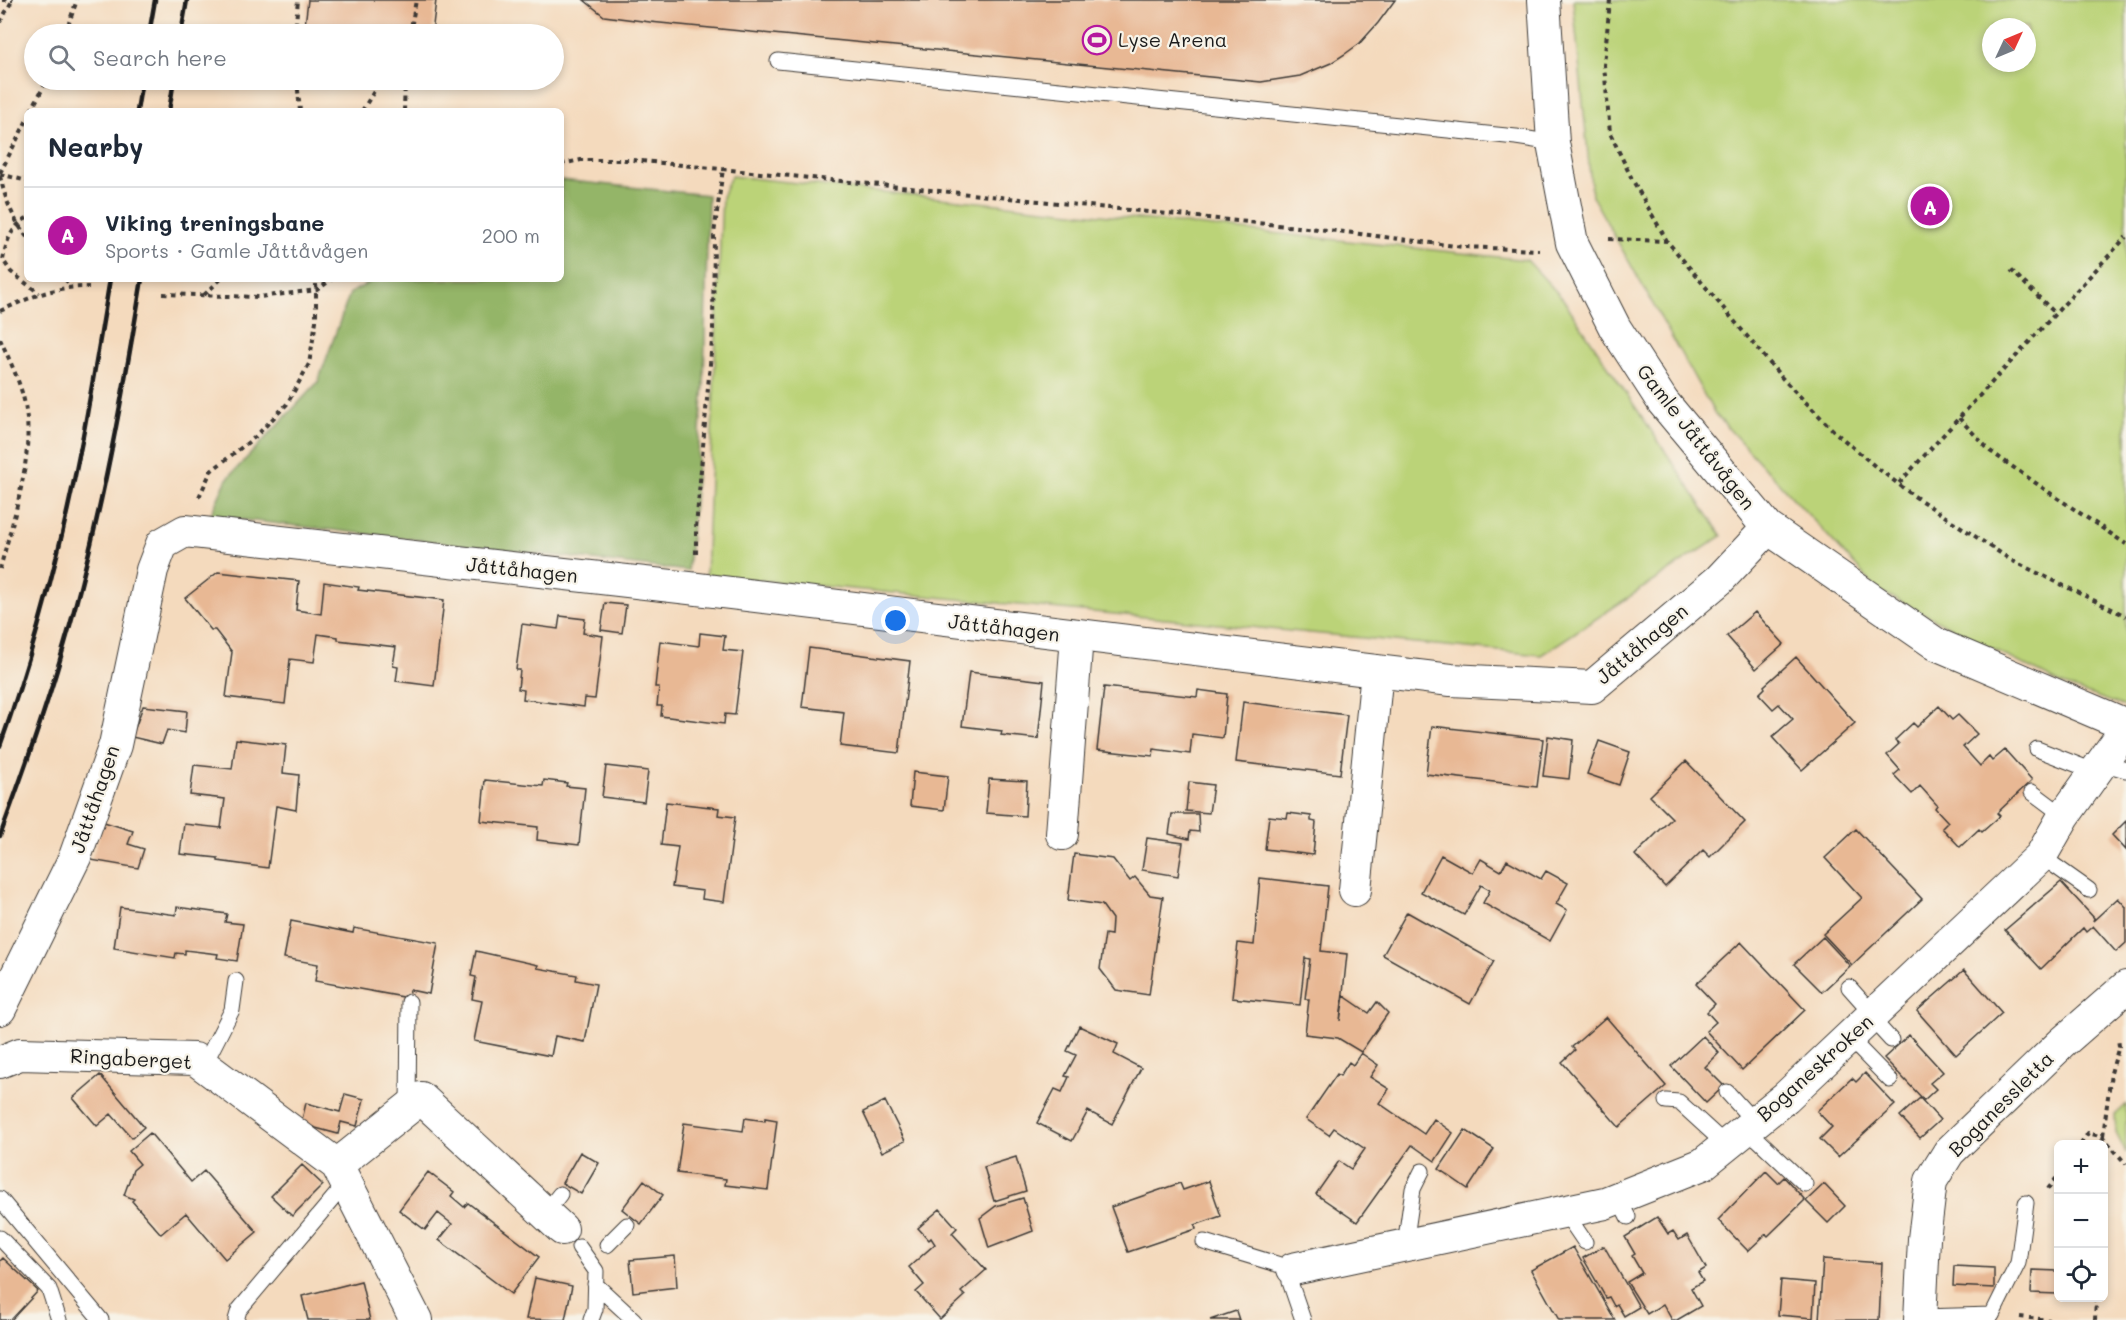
<!DOCTYPE html>
<html lang="en">
<head>
<meta charset="utf-8">
<style>
	body { margin:0; font-family:Mali,sans-serif; background:#f2f2f3; color:#1f2937 }
	.controls { position:absolute; right:18px; bottom:18px; display:grid; overflow:hidden; border-radius:9px; box-shadow:0 3px 9px #0003 }
	.controls button { width:54px; height:54px; display:grid; place-items:center; padding:0; border:0; border-bottom:2px solid #e0e1e3; background:#fff; color:#1f2937; font:30px sans-serif }
	.compass { position:absolute; left:1982px; top:18px; width:54px; height:54px; border-radius:50%; background:#fff; box-shadow:0 3px 9px #0003; rotate:46deg }
	.you { position:absolute; left:896px; top:621px; width:21px; height:21px; margin:-15px; border:4px solid #fff; border-radius:50%; background:#1a73e8; box-shadow:0 0 0 9px #1a73e833 }
	.badge { display:grid; place-items:center; width:39px; height:39px; border-radius:50%; background:#b5179e; color:#fff; font-size:20px; font-weight:700 }
	.pin { position:absolute; translate:-50% -50%; border:3px solid #fff; box-shadow:0 2px 6px #0006 }
	.list { margin:0; padding:0; list-style:none }
	h2 { display:flex; justify-content:space-between; align-items:center; height:78px; margin:0; padding:0 24px; font-size:26px }
	h2 small { font-size:20px; font-weight:400; color:#747a83 }
	.list li { display:grid; grid-template-columns:39px 1fr auto; gap:18px; align-items:center; box-sizing:border-box; height:96px; padding:0 24px; border-top:2px solid #e0e1e3 }
	.list b { display:block; font-size:22px; white-space:nowrap }
	.list p { margin:0; font-size:20px; white-space:nowrap; color:#747a83 }
	.list em { font-size:20px; font-style:normal; color:#747a83 }
	.icon { flex:none; width:33px; height:33px; fill:none; stroke:currentColor; stroke-width:2; stroke-linecap:round; stroke-linejoin:round }
	.map { position:relative; flex:none; width:2126px; height:1320px; overflow:hidden }
	.search { position:absolute; background:#fff; box-shadow:0 3px 9px #0003; left:24px; top:24px; width:540px; height:66px; display:flex; align-items:center; gap:15px; box-sizing:border-box; padding:0 21px; border-radius:33px; color:#747a83; font-size:22px }
	.panel { position:absolute; background:#fff; box-shadow:0 3px 9px #0003; left:24px; top:108px; width:540px; height:174px; border-radius:9px }
	.map>svg:first-child { display:block }
	.green { fill:#bbd378; stroke:#6c784a; stroke-width:1.5; fill-rule:evenodd }
	.forest { fill:#94b568; stroke:#586842; stroke-width:1.5 }
	.building { fill:#e8b894 }
	.lines { fill:none; stroke-linecap:round; stroke-linejoin:round }
	.service-casing { stroke:#3c3834; stroke-width:17 }
	.minor-casing { stroke:#3c3834; stroke-width:34 }
	.path { stroke:#3c3834; stroke-width:4; stroke-dasharray:4.5 4.5; stroke-linecap:butt }
	.service { stroke:#fff; stroke-width:15 }
	.minor { stroke:#fff; stroke-width:32 }
	.rail { stroke:#1c1c1c; stroke-width:4.5 }
	.labels { text-anchor:middle; stroke-width:4.5; stroke-linejoin:round; paint-order:stroke }
	.poi-label { font-size:20px; fill:#1c1c1c; stroke:#f7f3e8; text-anchor:start }
	.street-label { font-size:20px; fill:#1c1c1c; stroke:#f7f3e8 }
</style>
</head>
<body>
<div class="map">
<svg width="2126" height="1320" viewBox="0 0 2126 1320">
	<rect width="100%" height="100%" fill="#f7f3e8"/>
	<filter id="ink" filterUnits="userSpaceOnUse"><feTurbulence type="fractalNoise" baseFrequency=".0167" numOctaves="2"/><feDisplacementMap in="SourceGraphic" scale="12" xChannelSelector="R" yChannelSelector="G"/><feConvolveMatrix kernelMatrix="1 2 1 2 8 2 1 2 1" color-interpolation-filters="sRGB"/></filter>
	<filter id="wash" filterUnits="userSpaceOnUse"><feTurbulence type="fractalNoise" baseFrequency=".008" numOctaves="4" result="noise"/><feDisplacementMap in="SourceGraphic" scale="24" xChannelSelector="R" yChannelSelector="G"/><feGaussianBlur stdDeviation="1.35" result="paint"/><feColorMatrix in="noise" values="0 0 0 0 0 0 0 0 0 0 0 0 0 0 0 0 0 1.4 0 .05"/><feComposite in="paint" operator="in"/></filter>
	<g filter="url(#wash)">
		<rect width="100%" height="100%" fill="#f4dabd"/>
		<path class="green" d="M1573,0H2126V707L2063,685L1878,590L1715,414L1592,196ZM1991,27H2027V63H1991Z
			M731,176L1527,260L1563,299L1722,536L1541,655L706,575L722,197Z
			M2126,1105V1153L2116,1133L2115,1115Z"/>
		<path class="forest" d="M561,180L708,195L704,385L688,571L210,516L227,479L318,382L350,293L376,279H561Z"/>
		<g id="blocks">
			<path class="building" d="M308,0H436L432,34H380L347,31L346,34H304Z
				M584,0H1395L1378,23L1360,43L1345,54L1331,63L1300,76L1261,82L650,22L604,16Z
				M218,572L299,581L296,610L321,614L324,582L359,587L358,590L444,600L434,686L396,681L398,667L393,666L396,647L338,640V637L318,634L314,662L290,659L285,704L226,697L232,652L215,630H211L185,598Z
				M605,603L626,605L622,633L601,630Z
				M1755,612L1784,644L1756,669L1727,636Z
				M560,616L585,619L583,633L603,636L595,699L585,698L584,707L523,699L524,690L518,689L520,670H516L522,624L558,629Z
				M700,633L725,636L723,650L743,652L735,715L725,714L724,724L661,716L662,706H657L659,687H655L660,641L699,646Z
				M809,648L910,661L899,753L840,746L844,712L802,707Z
				M1796,657L1855,723L1802,770L1772,737L1793,719L1779,704L1773,709L1759,694L1765,688L1764,686Z
				M969,672L1044,681L1038,739L1001,735L1002,731L962,726Z
				M1104,687L1197,697L1198,690L1227,694L1223,738L1192,734L1190,754L1154,749L1153,756L1097,750Z
				M1243,702L1347,715L1340,774L1236,762Z
				M143,706L187,711L185,733L167,730L162,744L132,737Z
				M1939,706L1952,720L1958,715L1977,734L1963,747L1980,766L1989,757L1992,761L2005,750L2032,780L1997,813L2000,816L1982,832L1979,829L1960,847L1942,828L1948,822L1935,808L1937,805L1920,786L1912,794L1894,775L1900,770L1887,755L1899,744L1895,740L1913,723L1917,727Z
				M1432,726L1543,739L1537,787L1426,774Z
				M1548,736L1573,740L1569,779L1543,776Z
				M236,739L286,745L283,773L299,775L296,810L276,806L268,868L218,861V858L180,854L184,824L221,828L225,799L190,795L194,765L232,769Z
				M1599,741L1630,752L1619,785L1587,774Z
				M1686,761L1745,822L1710,857L1703,850L1665,887L1635,855L1672,818L1650,796Z
				M606,766L648,771L644,802L602,797Z
				M913,772L948,776L944,810L910,806Z
				M989,779L1027,781L1025,816L986,813Z
				M485,780L543,786L544,780L567,783L566,786L585,788L579,845L537,840L538,827L481,821Z
				M1189,782L1213,785L1209,813L1186,811Z
				M666,802L719,808L718,815L735,817L724,902L702,899L703,891L672,887L678,847L661,845Z
				M1288,813L1311,816V821L1316,822L1313,855L1265,849L1269,816L1287,818Z
				M1172,814H1198L1199,832L1190,831L1189,839L1169,834Z
				M2126,821V850L2112,835Z
				M104,822L133,831L128,844L144,849L138,868L91,860Z
				M1856,829L1922,899L1852,965L1823,934L1862,898L1825,858Z
				M1147,838L1183,843L1178,876L1142,870Z
				M1074,854L1113,859L1130,881L1135,877L1150,895L1163,897L1149,995L1116,990L1100,969L1105,934L1111,935L1112,919L1102,905L1068,900Z
				M1441,855L1473,873L1481,859L1501,871L1507,860L1541,879L1546,871L1568,883L1556,904L1567,910L1550,941L1483,903L1490,890L1481,885L1464,915L1421,892Z
				M1260,878L1328,886L1321,951L1347,954L1340,1021L1344,996L1369,1013L1377,1002L1388,1013L1361,1052L1338,1038L1305,1034L1309,999H1305L1310,959L1305,958L1300,1005L1232,998L1238,943L1254,945Z
				M2061,882L2094,918L2093,921L2118,898L2126,907V943L2116,952L2093,926L2086,932L2083,928L2041,969L2005,930Z
				M120,907L176,915L177,907L227,914L225,922L243,924L237,961L217,958L218,954L185,950V954L176,953L175,958L114,948Z
				M1407,912L1494,961L1470,1004L1383,955Z
				M291,921L353,933L354,928L438,943L429,994L410,990L409,998L315,981L318,964L284,958Z
				M1823,937L1850,966L1822,992L1794,964Z
				M1741,942L1805,1010L1742,1070L1706,1031L1716,1022L1707,1012L1715,1004L1696,984Z
				M476,951L538,965L537,968L577,975L576,980L596,984L585,1042L555,1036L551,1056L474,1041L482,1001L472,999L476,977L471,976Z
				M1964,970L2002,1013L1956,1055L1917,1011Z
				M1606,1017L1666,1086L1619,1127L1562,1062L1575,1050L1572,1047Z
				M1079,1026L1118,1044L1114,1054L1141,1068L1112,1124L1088,1111L1072,1141L1037,1123L1055,1089L1062,1092L1069,1077L1065,1076L1076,1055L1067,1051Z
				M1909,1035L1943,1072L1930,1083L1936,1089L1924,1100L1884,1058Z
				M1703,1036L1719,1053L1705,1067L1724,1086L1706,1103L1671,1066Z
				M1361,1053L1378,1065L1370,1077L1389,1089L1379,1103L1424,1134L1434,1119L1453,1133L1435,1161L1412,1145L1357,1222L1316,1194L1339,1161L1351,1169L1365,1149L1334,1128L1329,1135L1306,1119L1337,1074L1340,1076L1349,1062L1353,1065Z
				M1865,1073L1895,1105L1838,1157L1820,1139L1832,1127L1817,1111L1852,1078L1856,1082Z
				M100,1075L144,1127L132,1138L111,1114L97,1126L73,1098Z
				M345,1094L364,1099L357,1126L341,1122L338,1134L301,1124L306,1103L340,1112Z
				M1920,1098L1940,1120L1920,1138L1900,1116Z
				M885,1101L905,1141L882,1152L863,1112Z
				M745,1118L765,1121V1118L777,1120L768,1190L725,1185L726,1179L677,1173L684,1123L743,1131Z
				M1465,1130L1494,1149L1468,1189L1439,1169Z
				M150,1133L191,1182L204,1171L257,1232L225,1259L186,1213L161,1234L132,1201L134,1199L124,1195L133,1170L140,1164L129,1151Z
				M580,1152L599,1163L581,1194L562,1183Z
				M1016,1157L1026,1191L994,1201L984,1167Z
				M302,1165L323,1185L292,1216L271,1196Z
				M1766,1171L1778,1183L1784,1177L1805,1200L1768,1236L1766,1234L1748,1251L1718,1220Z
				M428,1172L454,1192L451,1196L464,1207L468,1203L539,1257L511,1294L439,1240L452,1224L438,1213L425,1230L399,1210Z
				M644,1180L663,1195L641,1224L622,1209Z
				M1209,1181L1221,1216L1195,1225L1196,1229L1128,1252L1111,1207L1180,1183L1183,1190Z
				M1824,1184L1845,1206L1828,1223L1806,1201Z
				M1023,1198L1033,1231L989,1248L980,1218L996,1206Z
				M940,1209L957,1228L952,1233L986,1270L961,1292L965,1296L940,1319L916,1292L924,1285L909,1267L935,1244L931,1238L929,1240L918,1228Z
				M1657,1217L1668,1234L1673,1231L1679,1240L1687,1235L1706,1268L1698,1273L1703,1281L1691,1288L1701,1306L1677,1320H1672L1663,1304L1647,1314L1627,1282L1642,1273L1632,1256L1635,1254L1625,1237Z
				M1604,1246L1639,1307L1624,1316L1617,1304L1614,1306L1609,1297L1606,1298L1583,1258Z
				M1573,1247L1615,1320H1559L1531,1270Z
				M675,1256L677,1287L633,1292L630,1260Z
				M3,1258L38,1291L11,1320H0V1261Z
				M1823,1259L1882,1263L1879,1320H1819Z
				M1954,1266L1994,1268V1288L1953,1286Z
				M2032,1270L2058,1271V1294L2031,1293Z
				M535,1278L572,1286L565,1320L526,1319Z
				M1781,1280L1815,1283L1813,1318L1778,1315Z
				M361,1281L370,1320H308L302,1296Z
				M1236,1311L1239,1320H1210Z"/>
		</g>
	</g>
	<g filter="url(#ink)">
		<use href="#blocks" fill-opacity="0" stroke="#3c3834" stroke-width="1.5"/>
		<g class="lines">
			<g class="service-casing">
				<path id="service" d="M778,61L1516,137L1553,143
					M2037,749L2096,772
					M2102,763L2126,770
					M2032,792L2064,816
					M2041,856L2089,890
					M1849,987L1873,1014
					M1870,1017L1891,1040
					M1849,1038L1890,1080
					M204,1065L232,1010L236,981
					M1727,1092L1755,1123
					M1666,1101L1679,1102L1726,1145
					M408,1108L409,1002
					M1747,1129L1805,1184
					M1618,1197L1628,1217
					M0,1199L101,1320
					M1564,1211L1585,1242
					M545,1213L560,1194
					M0,1238L49,1289L59,1320
					M1204,1242L1293,1269L1290,1282L1303,1320
					M607,1245L627,1225
					M1405,1245L1413,1189L1422,1171
					M579,1247L596,1271L595,1309L591,1320
					M595,1284L634,1320
					M1920,1317L1992,1315L2018,1263L2026,1203
					M236,1320L239,1310L346,1183"/>
			</g>
			<g class="minor-casing">
				<path id="minor" d="M1544,0L1553,143L1572,243L1615,328L1663,402L1768,528L1936,644L2126,725
					M1062,834L1077,636
					M1355,890L1377,671
					M0,1009L75,857L115,745L152,570L162,544L185,531L689,588L1451,680L1592,687L1719,580L1768,528
					M0,1062L20,1054L195,1059L337,1165L421,1098L562,1229
					M337,1165L416,1320
					M1293,1269L1605,1203L1703,1164L1786,1097L2041,856L2064,816L2126,729
					M1920,1320L1924,1239L1931,1181L1949,1152L2062,1043L2126,987"/>
			</g>
			<path class="path" d="M2,0H13
				M1610,0L1604,65L1610,133L1632,179L1667,241L1783,379L1836,433L1876,467L1914,496L2011,560L2126,616
				M0,22L12,1
				M65,34L77,0
				M295,34L298,0
				M410,34L416,0
				M297,80L300,111
				M31,111L47,80
				M362,111L381,80
				M404,111L405,80
				M561,164L581,160H632L1337,231L1463,247L1539,250
				M0,173L27,120
				M0,174L27,181
				M0,176C5,199 13,219 27,237
				M27,218C11,227 6,242 3,260L11,272L39,293
				M1609,239L1667,241
				M2011,270L2055,313
				M65,279L71,286
				M163,294L259,297L317,290L332,279
				M204,295L221,279
				M0,311C31,297 54,286 89,287
				M0,339C9,359 21,383 25,405C35,456 13,519 0,569
				M1959,418L1990,451L2050,493L2126,544
				M1899,483L2126,237
				M199,497L211,471L255,437L287,404L309,364L316,321V279
				M696,554V528L713,329L714,234L723,169
				M2081,1144L2088,1133L2103,1137L2126,1164
				M2102,1144L2111,1073L2119,1046L2118,1039
				M2048,1189L2058,1176
				M2020,1317L2050,1320
				M2095,1320L2096,1298"/>
			<use href="#service" class="service"/>
			<use href="#minor" class="minor"/>
			<path class="rail" d="M149,34L155,0
				M181,34L187,0
				M137,111L142,80
				M169,111L174,80
				M0,746C35,648 62,544 82,441C92,388 101,333 110,279
				M0,836C21,779 42,721 59,663C97,538 121,408 142,279"/>
		</g>
	</g>
	<defs>
		<g id="stadium-ring" transform="scale(1.5)"><circle r="9.5" fill="#f7f3e8" stroke="#b5179e" stroke-width="1.5"/><path d="M0-5a6.5 5 0 1 0 0 10a6.5 5 0 1 0 0-10ZM-3.5-1.8h7v3.6h-7Z" fill="#b5179e"/></g>
	</defs>
	<g fill-rule="evenodd">
		<use href="#stadium-ring" x="1097" y="40"/>
	</g>
	<g class="labels">
		<g class="poi-label">
			<text x="1118" y="47">Lyse Arena</text>
		</g>
		<g class="street-label">
			<text transform="translate(1696 437) rotate(52)" y="7">Gamle Jåttåvågen</text>
			<text transform="translate(522 570) rotate(6)" y="7">Jåttåhagen</text>
			<text transform="translate(1004 628) rotate(7)" y="7">Jåttåhagen</text>
			<text transform="translate(1642 644) rotate(-40)" y="7">Jåttåhagen</text>
			<text transform="translate(95 799) rotate(-71)" y="7">Jåttåhagen</text>
			<text transform="translate(131 1059) rotate(3)" y="7">Ringaberget</text>
			<text transform="translate(1815 1068) rotate(-42)" y="7">Boganeskroken</text>
			<text transform="translate(2001 1104) rotate(-45)" y="7">Boganessletta</text>
		</g>
	</g>
</svg>
<div class="controls">
<button>+</button>
<button>−</button>
<button><svg class="icon" aria-label="locate" viewBox="0 0 24 24"><circle cx="12" cy="12" r="6"/><path d="M12 2v4M12 18v4M2 12h4M18 12h4"/></svg></button>
</div>
<svg class="compass" viewBox="-18 -18 36 36"><path d="M0-13l5 13h-10z" fill="#e53935"/><path d="M0 13l5-13h-10z" fill="#747a83"/></svg>
<div class="you"></div>
<div class="pin badge" style="left:1930px;top:206px">A</div>
<div class="search"><svg class="icon" aria-label="search" viewBox="0 0 24 24"><circle cx="10" cy="10" r="6"/><path d="M15 15l6 6"/></svg>Search here</div>
<section class="panel">
<h2>Nearby<small></small></h2>
<ul class="list">
<li><span class="badge">A</span><div><b>Viking treningsbane</b><p>Sports · Gamle Jåttåvågen</p></div><em>200 m</em></li>
</ul>
</section>
</div>
</body>
</html>
